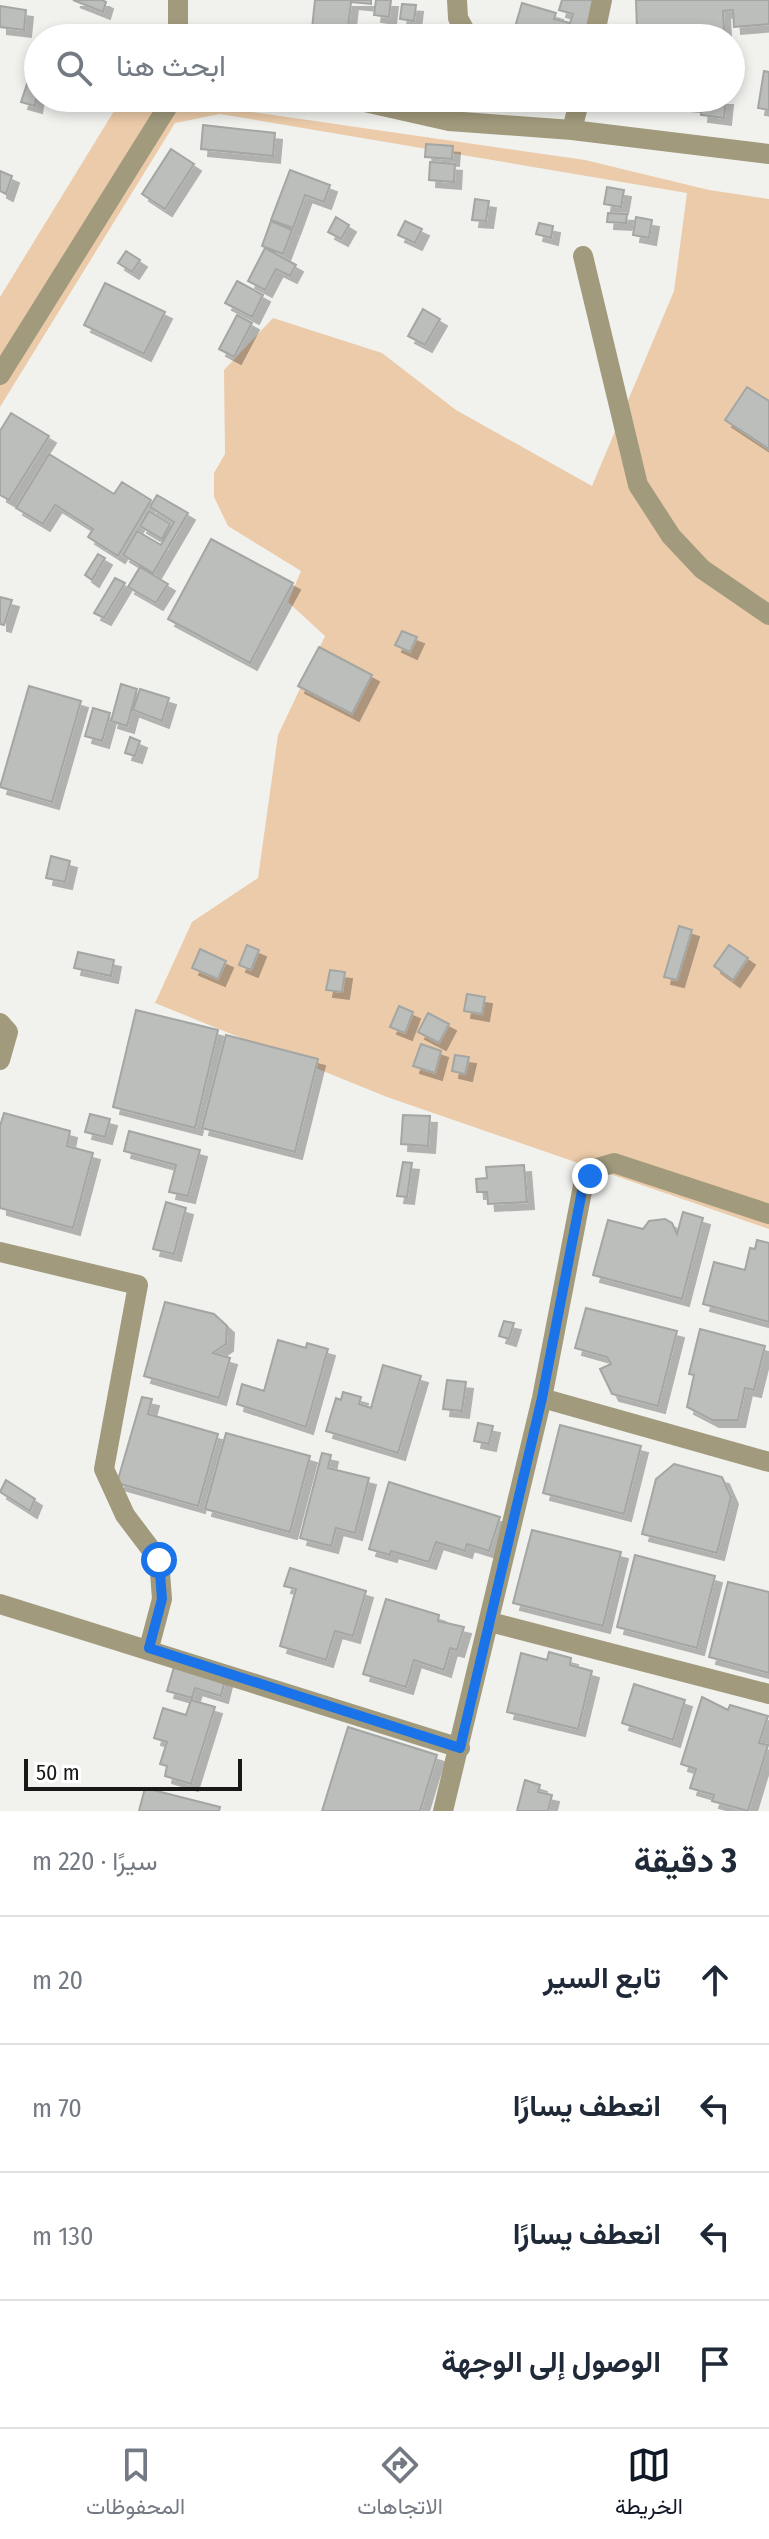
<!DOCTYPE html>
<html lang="ar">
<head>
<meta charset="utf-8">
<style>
	body { margin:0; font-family:"Fira Sans Condensed",Vazirmatn,sans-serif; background:#f2f2f3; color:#1f2937; direction:rtl }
	.scale { position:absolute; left:24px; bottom:20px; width:218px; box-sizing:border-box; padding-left:8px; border:4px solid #181817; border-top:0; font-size:22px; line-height:28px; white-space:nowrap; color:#181817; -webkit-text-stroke:6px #fff; paint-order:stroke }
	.stop { position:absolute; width:24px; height:24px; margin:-18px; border:6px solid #1a73e8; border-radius:50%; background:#fff }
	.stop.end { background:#1a73e8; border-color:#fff; box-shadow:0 2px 8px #0008 }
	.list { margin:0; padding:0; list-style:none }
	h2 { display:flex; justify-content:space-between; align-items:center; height:104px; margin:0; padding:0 32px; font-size:34px }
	h2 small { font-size:26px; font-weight:400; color:#747a83 }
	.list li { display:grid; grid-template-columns:52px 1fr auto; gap:24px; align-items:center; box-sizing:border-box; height:128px; padding:0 32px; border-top:2px solid #e0e1e3 }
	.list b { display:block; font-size:30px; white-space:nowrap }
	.list em { font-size:26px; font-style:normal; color:#747a83 }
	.icon { flex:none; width:44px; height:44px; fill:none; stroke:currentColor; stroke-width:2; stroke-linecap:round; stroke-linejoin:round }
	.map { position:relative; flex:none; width:769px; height:1811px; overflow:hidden; direction:ltr }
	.search { position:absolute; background:#fff; box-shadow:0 4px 12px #0003; left:24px; right:24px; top:24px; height:88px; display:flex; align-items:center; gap:20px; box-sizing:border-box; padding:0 28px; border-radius:44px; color:#747a83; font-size:30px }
	.sheet { height:616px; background:#fff }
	nav { display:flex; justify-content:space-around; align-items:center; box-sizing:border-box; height:112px; border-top:2px solid #e0e1e3; background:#fff; font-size:22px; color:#747a83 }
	nav a { display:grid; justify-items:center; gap:4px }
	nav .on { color:#111827 }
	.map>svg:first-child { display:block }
	.green { fill:#ebcba9 }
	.building { fill:#bbbebb; stroke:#a3a6a3; stroke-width:2; filter:url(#shadow) }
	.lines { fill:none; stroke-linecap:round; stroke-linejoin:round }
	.street { stroke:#a19a7d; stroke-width:20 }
	.route { stroke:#1a73e8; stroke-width:10 }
</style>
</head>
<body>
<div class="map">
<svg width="769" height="1811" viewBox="0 0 769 1811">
	<defs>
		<filter id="shadow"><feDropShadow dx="7" dy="7" stdDeviation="0" flood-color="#0004"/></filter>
	</defs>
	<rect width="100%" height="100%" fill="#f1f2ee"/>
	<path class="green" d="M122,98H155L585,160L709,190L769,199V1229L387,1097L155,1003L192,922L258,878L278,735L325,636L288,602L301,571L228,526L214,497V473L225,454L224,370L273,318L382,353L456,410L592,486L674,291L687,193L220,114L175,123L0,407V297Z"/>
	<path class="building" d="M73,0H102L106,2L103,12Z
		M315,0H371V4L351,2L347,38H311Z
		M376,0H391L389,17L374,15Z
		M562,0H597L586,38H545L547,30L532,26L529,38L513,34L522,3L556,13L554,19L570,23L573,14L559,10Z
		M636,0H769V24L734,27L733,10L723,11L724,30L719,38H645L637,30Z
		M402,4L416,5L414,21L400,19Z
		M0,6L26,10L24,30L0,27Z
		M764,71L769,72V110L758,108Z
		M27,84L38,88L35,106L21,102Z
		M675,98H726L724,118L701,115L702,106L675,103Z
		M203,125L275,133L273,156L201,149Z
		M426,144L453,146L452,159L425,157Z
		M171,149L194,164L165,209L142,194Z
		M430,162L455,164L454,182L429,180Z
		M290,170L330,185L324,202L305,195L293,228L271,220Z
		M0,171L12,176L6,194L0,191Z
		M607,187L624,190L621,207L604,204Z
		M475,199L489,201L486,221L472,220Z
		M608,213L627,214L626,223L607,222Z
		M336,217L349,225L341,239L328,232Z
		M636,217L652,220L649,238L633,235Z
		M271,221L292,230L283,254L262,246Z
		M405,221L422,229L415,243L398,235Z
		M539,223L553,226L551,238L536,234Z
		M265,248L296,265L290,276L276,269L265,290L248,281Z
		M126,251L140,260L132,272L118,263Z
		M237,281L263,295L252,317L225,303Z
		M105,283L165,312L144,354L84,325Z
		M423,309L440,319L425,345L408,336Z
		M237,315L252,323L234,357L219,349Z
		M747,387L769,401V449L725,420Z
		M11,413L49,436L9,500L0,495V431Z
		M49,454L114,494L122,482L151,500L118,556L88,537L93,529L55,505L43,524L16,508Z
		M157,495L188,513L153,573L123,555L137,531L161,545L174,522L150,507Z
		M149,511L170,524L162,539L140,526Z
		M211,539L293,583L250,663L168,619Z
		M98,554L105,558L92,580L85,575Z
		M140,567L168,584L156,603L128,587Z
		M115,578L125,583L104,618L94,613Z
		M0,597L12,600L4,625L0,624Z
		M402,631L417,637L410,652L395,645Z
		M319,647L372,675L352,714L298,686Z
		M121,684L137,689L127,726L111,721Z
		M29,686L81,701L52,802L0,787Z
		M140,689L169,698L162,721L133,710Z
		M93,708L110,713L102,741L85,736Z
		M130,737L140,741L135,756L125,753Z
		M51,856L70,861L65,882L46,878Z
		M679,926L692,930L677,980L664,977Z
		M247,945L259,950L251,970L239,965Z
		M729,945L748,958L733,980L714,966Z
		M200,949L226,961L218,979L192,968Z
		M78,952L114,960L111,976L74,968Z
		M330,970L345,972L342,992L326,990Z
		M467,994L485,997L482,1014L464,1011Z
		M399,1006L413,1012L405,1033L390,1027Z
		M136,1010L218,1030L195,1128L113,1107Z
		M428,1013L449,1024L439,1043L418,1032Z
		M226,1035L318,1059L295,1152L202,1128Z
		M421,1044L441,1051L435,1073L413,1066Z
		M455,1055L469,1057L465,1074L452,1071Z
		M4,1113L70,1131L67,1146L93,1153L73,1228L0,1208V1126Z
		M90,1114L110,1119L105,1137L85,1132Z
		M403,1115L430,1116L428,1146L401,1144Z
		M129,1131L200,1150L188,1196L169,1192L176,1165L124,1151Z
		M403,1162L412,1163L407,1197L397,1196Z
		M524,1165L527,1202L488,1204L487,1192H477L476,1179L487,1178L486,1167Z
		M166,1202L186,1208L174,1254L153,1249Z
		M683,1212L703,1218L682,1299L593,1275L608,1220L643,1229L649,1221L665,1219L672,1223L677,1234Z
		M757,1240L769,1243V1322L703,1304L714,1262L745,1270L750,1248L755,1249Z
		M165,1302L214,1314L227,1326L226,1344L213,1353L230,1358L219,1398L144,1376Z
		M586,1308L677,1331L658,1406L612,1394L600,1369L611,1364L607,1357L575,1348Z
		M504,1321L514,1323L509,1339L499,1336Z
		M700,1329L765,1346L754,1390L745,1388L738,1420H712L687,1407L694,1375L689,1374Z
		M278,1340L306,1348L307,1343L328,1349L306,1427L237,1404L242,1384L264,1391Z
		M383,1365L421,1376L398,1453L326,1431L336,1398L341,1400L343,1392L361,1397L359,1404L371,1408Z
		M447,1380L466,1382L462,1411L443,1409Z
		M142,1397L152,1399L148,1414L218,1434L198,1506L117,1483Z
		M478,1423L493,1426L489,1444L474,1441Z
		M560,1425L641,1446L624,1514L543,1493Z
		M226,1433L310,1456L290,1532L205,1509Z
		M322,1453L331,1455L328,1468L369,1478L355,1533L336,1528L331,1546L300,1538Z
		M674,1464L722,1477L731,1497L717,1553L642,1534L656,1479Z
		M6,1480L35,1499L30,1511L0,1492Z
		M389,1482L500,1517L489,1551L467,1544L465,1551L436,1542L429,1562L391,1551L390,1555L369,1549Z
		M532,1530L621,1552L603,1626L513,1603Z
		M635,1555L715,1576L697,1648L617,1627Z
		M290,1568L366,1591L353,1636L335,1631L326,1660L280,1646L296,1589L284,1586Z
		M728,1582L769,1592V1673L709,1657Z
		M386,1599L439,1615L438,1621L464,1627L457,1650L450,1648L444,1670L414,1660L406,1687L363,1674Z
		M549,1652L571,1658L570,1665L592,1671L578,1729L507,1712L521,1653L547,1660Z
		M174,1667L225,1680L221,1696L195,1688L192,1698L167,1691Z
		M634,1684L685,1700L673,1740L622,1723Z
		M702,1697L728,1710L730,1705L768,1716L759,1743L768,1745L748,1811L712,1801L714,1795L690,1788L696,1769L681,1764Z
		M191,1700L215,1707L191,1784L165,1776L167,1766L160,1764L167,1742L154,1738L163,1708L186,1715Z
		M348,1727L437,1755L420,1811H322Z
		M525,1780L540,1785L538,1792L552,1795L548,1811H517Z
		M145,1788L220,1807L219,1811H139Z"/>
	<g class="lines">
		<path class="street" d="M178,0V38
			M457,0L458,18L469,38
			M594,38L602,0
			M347,98L449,121L572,130L769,154
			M449,121L455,98
			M572,130L580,98
			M583,256L638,485L671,536L702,569L769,615
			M0,375L173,98
			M0,1023L8,1032L0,1060
			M0,1252L138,1285L104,1469L125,1515L159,1560L162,1599L149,1648
			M542,1398L769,1462
			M0,1604L460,1748
			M490,1622L769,1694
			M443,1811L542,1398L583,1186L597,1168L614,1163L769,1214"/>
	</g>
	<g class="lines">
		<path class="route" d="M159,1560L162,1599L149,1648L460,1748L542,1398L583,1186L590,1176"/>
	</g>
</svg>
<div class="scale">50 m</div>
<div class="stop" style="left:159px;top:1560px"></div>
<div class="stop end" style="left:590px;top:1176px"></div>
<div class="search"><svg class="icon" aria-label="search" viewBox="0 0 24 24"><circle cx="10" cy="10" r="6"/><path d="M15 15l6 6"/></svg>ابحث هنا</div>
</div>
<section class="sheet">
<h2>3 دقيقة<small>سيرًا · 220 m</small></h2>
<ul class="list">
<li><svg class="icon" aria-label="ahead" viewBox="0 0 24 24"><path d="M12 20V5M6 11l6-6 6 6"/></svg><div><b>تابع السير</b></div><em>20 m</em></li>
<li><svg class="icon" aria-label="left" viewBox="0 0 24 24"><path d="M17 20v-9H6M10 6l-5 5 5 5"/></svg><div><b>انعطف يسارًا</b></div><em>70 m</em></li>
<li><svg class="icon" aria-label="left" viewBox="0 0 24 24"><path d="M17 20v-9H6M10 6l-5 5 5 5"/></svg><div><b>انعطف يسارًا</b></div><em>130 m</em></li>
<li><svg class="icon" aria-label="arrive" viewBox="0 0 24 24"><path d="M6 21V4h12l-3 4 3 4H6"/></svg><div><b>الوصول إلى الوجهة</b></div></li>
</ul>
</section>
<nav>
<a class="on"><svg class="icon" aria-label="map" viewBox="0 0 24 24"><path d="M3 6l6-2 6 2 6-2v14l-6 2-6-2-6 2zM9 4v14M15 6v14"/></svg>الخريطة</a>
<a><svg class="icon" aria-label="directions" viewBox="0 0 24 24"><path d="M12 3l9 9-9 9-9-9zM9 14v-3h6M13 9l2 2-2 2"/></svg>الاتجاهات</a>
<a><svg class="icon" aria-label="saved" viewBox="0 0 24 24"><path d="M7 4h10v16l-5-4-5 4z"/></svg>المحفوظات</a>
</nav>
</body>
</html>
